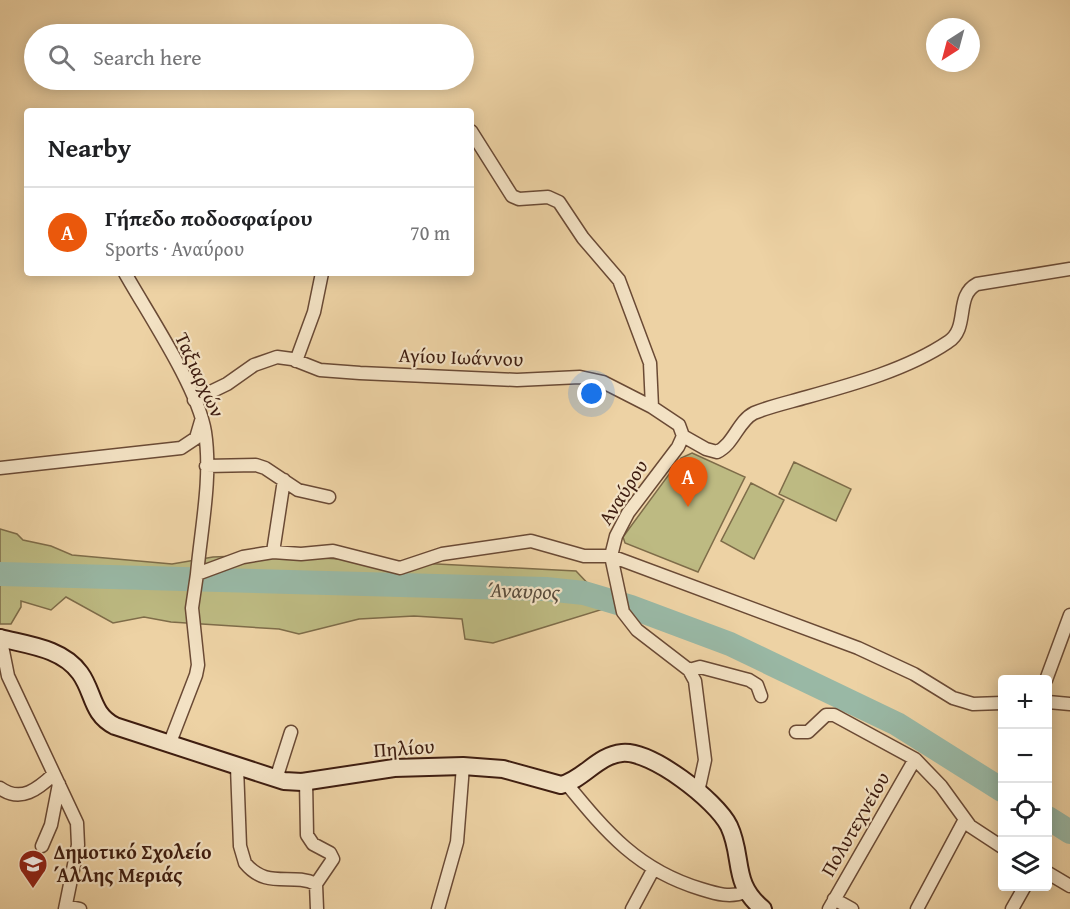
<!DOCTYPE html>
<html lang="en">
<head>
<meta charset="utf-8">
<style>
	body { margin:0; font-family:"Gentium Book Plus",serif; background:#f2f2f2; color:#202124 }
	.controls { position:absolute; right:18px; bottom:18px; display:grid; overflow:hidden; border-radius:6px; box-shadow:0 3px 15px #0003 }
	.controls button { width:54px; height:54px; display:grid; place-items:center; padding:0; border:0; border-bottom:2px solid #e0e0e0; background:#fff; color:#202124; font:30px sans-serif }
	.compass { position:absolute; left:926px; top:18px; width:54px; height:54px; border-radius:50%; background:#fff; box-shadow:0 3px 15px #0003; rotate:216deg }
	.you { position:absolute; left:592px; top:394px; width:21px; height:21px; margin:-15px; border:4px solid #fff; border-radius:50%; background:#1a73e8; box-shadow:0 0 0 9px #1a73e833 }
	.badge { display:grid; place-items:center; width:39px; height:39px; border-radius:50%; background:#ea580c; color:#fff; font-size:20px; font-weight:700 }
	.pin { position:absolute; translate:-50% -50px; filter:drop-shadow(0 2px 3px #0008) }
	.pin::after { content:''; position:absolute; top:32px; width:21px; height:18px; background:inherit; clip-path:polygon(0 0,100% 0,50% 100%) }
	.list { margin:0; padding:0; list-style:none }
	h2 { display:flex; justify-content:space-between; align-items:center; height:78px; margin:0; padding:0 24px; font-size:26px }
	h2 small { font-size:20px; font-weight:400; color:#757577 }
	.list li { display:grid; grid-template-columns:39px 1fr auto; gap:18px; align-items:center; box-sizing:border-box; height:90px; padding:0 24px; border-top:2px solid #e0e0e0 }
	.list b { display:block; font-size:22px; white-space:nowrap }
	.list p { margin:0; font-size:20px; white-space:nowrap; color:#757577 }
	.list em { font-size:20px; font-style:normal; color:#757577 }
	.icon { flex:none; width:33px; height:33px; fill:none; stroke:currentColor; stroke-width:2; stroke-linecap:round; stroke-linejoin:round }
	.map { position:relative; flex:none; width:1070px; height:909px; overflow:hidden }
	.search { position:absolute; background:#fff; box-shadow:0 3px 15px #0003; left:24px; top:24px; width:450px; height:66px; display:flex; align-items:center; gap:15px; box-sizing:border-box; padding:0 21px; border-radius:33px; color:#757577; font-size:22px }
	.panel { position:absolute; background:#fff; box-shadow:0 3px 15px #0003; left:24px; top:108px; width:450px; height:168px; border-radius:6px }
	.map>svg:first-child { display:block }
	.green { fill:#bdba82; stroke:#7e6c49; stroke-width:1.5 }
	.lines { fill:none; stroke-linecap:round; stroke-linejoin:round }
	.river { stroke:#99b8a5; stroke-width:24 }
	.street-casing { stroke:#6a4a35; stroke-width:15 }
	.secondary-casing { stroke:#3e1d10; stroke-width:20 }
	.street { stroke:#f3e2c4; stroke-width:12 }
	.secondary { stroke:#f3e2c4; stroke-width:16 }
	.labels { text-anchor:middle; stroke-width:4.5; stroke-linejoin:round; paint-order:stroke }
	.street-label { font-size:20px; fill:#3e1d10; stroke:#f3e2c4 }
	.poi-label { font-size:20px; font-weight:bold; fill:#3e1d10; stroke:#f3e2c4; text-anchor:start }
	.water-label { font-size:21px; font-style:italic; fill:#594c3d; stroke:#f3e2c4 }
</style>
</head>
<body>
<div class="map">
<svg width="1070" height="909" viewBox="0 0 1070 909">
	<rect width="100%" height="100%" fill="#edd2a4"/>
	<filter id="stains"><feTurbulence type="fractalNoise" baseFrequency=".00333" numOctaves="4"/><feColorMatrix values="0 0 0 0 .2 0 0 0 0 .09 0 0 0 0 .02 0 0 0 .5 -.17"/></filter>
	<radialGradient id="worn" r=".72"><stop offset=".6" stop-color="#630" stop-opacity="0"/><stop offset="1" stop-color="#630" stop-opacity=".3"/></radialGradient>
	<path class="green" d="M692,453L745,477L698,572L625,543L623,537L681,458Z
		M794,462L851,489L836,521L779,494Z
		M751,483L784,500L754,559L721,541Z
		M0,529L17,534L23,540L51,546L72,555L172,564L213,557L262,555L576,571L610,607L493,643L465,639L462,619L414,616L359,619L299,634L279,629L171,622L144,617L113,623L66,597L51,610L21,601V607L11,624H0Z"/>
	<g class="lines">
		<path class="river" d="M0,574L546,589L584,593L631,607L730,644L897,724L1002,790
			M1048,818L1070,832"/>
		<g class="street-casing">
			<path id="street" d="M471,131L512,196L519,199L548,197L559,202L583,238L619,280L650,363L652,407
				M125,273C148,314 198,388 205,432C212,478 201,529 197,574
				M296,361L314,312L322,273
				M194,400L227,384L254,365L277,357L292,359L320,370L360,373L517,380L580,377L603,382L652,407L679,425L683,436L706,449L717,452C734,444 738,421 754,413C771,406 790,402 807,397C854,384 908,369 948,342C970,328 954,296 977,284L1070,269
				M683,436L678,447L628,513L616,536L611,556L623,612L637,630L689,670L695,681L705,760L698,792
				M206,466L256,465L265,468L298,490L329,497
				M0,468L181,448L196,438L201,421
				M273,552L284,480
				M0,636L8,676L77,823L78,845L65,909
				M689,670L700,667L749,680L757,685L761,696
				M1046,680L1070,615
				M1048,702L1070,704
				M796,732H808L826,715H834L915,759L941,786L970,826L1002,847
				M169,745L196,675L198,665L192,608L197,574L243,557L273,552L301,554L333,551L400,568L442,554L531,541L584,556H611L858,648L914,674L953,698L973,704L1002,703
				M237,767L240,846L245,863C267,890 291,872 316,884L317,909
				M276,779L291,732
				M306,781L307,835L313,844L330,853L333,859L316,884
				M566,783C607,833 638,870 701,889C717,894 730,898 746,892
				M0,788C21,803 38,789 54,774
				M42,846L51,825L59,784
				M1048,873L1070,886
				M834,899L852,909
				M66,906L80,909
				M438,909L457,842L463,766
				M632,909L653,870
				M829,909L915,759
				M917,909L964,821
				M1012,909L1025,886"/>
		</g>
		<g class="secondary-casing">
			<path id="secondary" d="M0,638C27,645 62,648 80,673C94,692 91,714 115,726L284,781L302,782L394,768L463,766L503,769L561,785C583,780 598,755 622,753C651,750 716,800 729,826C744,858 731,883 763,909"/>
		</g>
		<use href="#street" class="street"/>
		<use href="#secondary" class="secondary"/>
	</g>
	<defs>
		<g id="school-pin" transform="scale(1.5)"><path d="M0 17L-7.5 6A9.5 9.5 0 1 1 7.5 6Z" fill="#8f2418" stroke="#f3e2c4"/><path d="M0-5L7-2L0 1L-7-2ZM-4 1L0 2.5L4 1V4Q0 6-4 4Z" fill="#fff"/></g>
	</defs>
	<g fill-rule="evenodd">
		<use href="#school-pin" x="33" y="864"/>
	</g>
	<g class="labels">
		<g class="street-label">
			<text transform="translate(461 357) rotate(2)" y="7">Αγίου Ιωάννου</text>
			<text transform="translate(200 375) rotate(65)" y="7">Ταξιαρχών</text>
			<text transform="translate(623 492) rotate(-57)" y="7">Αναύρου</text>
			<text transform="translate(404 748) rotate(-4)" y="7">Πηλίου</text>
			<text transform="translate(855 824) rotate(-60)" y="7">Πολυτεχνείου</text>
		</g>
		<g class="poi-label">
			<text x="54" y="859">Δημοτικό Σχολείο<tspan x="54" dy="23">Άλλης Μεριάς</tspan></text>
		</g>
		<g class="water-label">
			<text transform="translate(524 591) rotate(2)" y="7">Άναυρος</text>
		</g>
	</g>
	<rect width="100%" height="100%" filter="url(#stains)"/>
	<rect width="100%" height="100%" fill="url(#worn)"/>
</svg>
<div class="controls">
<button>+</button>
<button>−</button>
<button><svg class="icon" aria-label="locate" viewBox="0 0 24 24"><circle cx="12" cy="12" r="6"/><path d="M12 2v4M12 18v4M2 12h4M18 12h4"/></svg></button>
<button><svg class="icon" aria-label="layers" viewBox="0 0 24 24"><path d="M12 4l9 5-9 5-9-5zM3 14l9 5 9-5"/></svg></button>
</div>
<svg class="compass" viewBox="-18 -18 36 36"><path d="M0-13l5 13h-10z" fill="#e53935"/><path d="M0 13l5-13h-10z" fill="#757577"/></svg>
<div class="you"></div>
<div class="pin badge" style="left:688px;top:507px">A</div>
<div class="search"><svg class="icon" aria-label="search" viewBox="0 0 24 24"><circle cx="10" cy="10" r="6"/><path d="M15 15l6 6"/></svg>Search here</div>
<section class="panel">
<h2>Nearby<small></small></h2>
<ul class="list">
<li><span class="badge">A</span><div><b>Γήπεδο ποδοσφαίρου</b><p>Sports · Αναύρου</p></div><em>70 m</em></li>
</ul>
</section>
</div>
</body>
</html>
